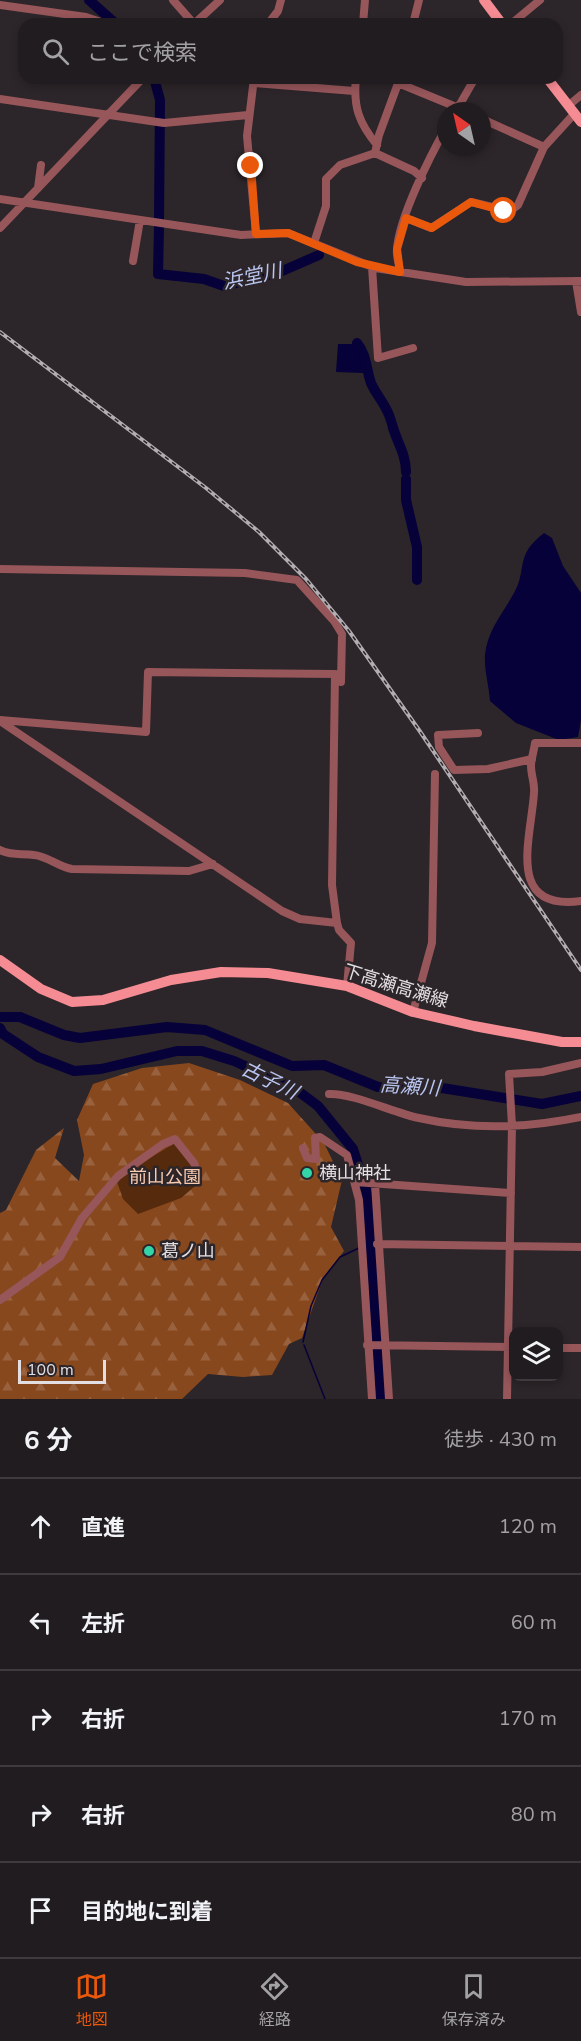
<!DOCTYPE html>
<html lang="ja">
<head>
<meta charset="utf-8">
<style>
	body { margin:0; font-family:"Nunito Sans","Noto Sans JP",sans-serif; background:#2d292c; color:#f1f3f6 }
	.controls { position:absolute; right:18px; bottom:18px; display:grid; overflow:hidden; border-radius:12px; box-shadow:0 3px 9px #0003 }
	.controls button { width:54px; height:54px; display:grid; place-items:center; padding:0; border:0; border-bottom:2px solid #3e3a3d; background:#211c1f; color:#f1f3f6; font:30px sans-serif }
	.compass { position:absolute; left:437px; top:102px; width:54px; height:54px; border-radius:50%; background:#211c1f; box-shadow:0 3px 9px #0003; rotate:326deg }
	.scale { position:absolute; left:18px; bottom:15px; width:88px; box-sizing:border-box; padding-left:6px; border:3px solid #e3dee1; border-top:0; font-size:16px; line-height:21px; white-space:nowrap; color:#e3dee1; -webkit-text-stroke:4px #2c2529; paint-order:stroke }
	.stop { position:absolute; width:18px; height:18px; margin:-14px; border:4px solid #ea580c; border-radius:50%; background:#fff }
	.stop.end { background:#ea580c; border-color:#fff; box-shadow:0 2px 6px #0008 }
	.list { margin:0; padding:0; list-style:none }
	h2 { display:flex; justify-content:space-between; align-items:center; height:78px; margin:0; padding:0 24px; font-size:26px }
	h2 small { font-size:20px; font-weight:400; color:#a2a1a4 }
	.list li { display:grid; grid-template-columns:39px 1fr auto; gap:18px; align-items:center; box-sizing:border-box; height:96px; padding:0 24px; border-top:2px solid #3e3a3d }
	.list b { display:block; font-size:22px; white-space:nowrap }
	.list em { font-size:20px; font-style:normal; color:#a2a1a4 }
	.icon { flex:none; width:33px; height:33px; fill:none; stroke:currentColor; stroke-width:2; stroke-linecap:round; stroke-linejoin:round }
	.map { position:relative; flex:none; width:581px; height:1399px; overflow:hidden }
	.search { position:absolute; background:#211c1f; box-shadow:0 3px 9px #0003; left:18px; right:18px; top:18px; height:66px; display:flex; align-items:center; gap:15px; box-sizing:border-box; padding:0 21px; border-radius:18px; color:#a2a1a4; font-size:22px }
	.sheet { height:558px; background:#211c1f }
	nav { display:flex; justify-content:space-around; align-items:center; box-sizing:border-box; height:84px; border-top:2px solid #3e3a3d; background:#211c1f; font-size:16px; color:#a2a1a4 }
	nav a { display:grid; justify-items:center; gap:3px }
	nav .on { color:#ea580c }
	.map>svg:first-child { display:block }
	.forest { fill:url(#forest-firs) }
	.green { fill:#562a0c }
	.water { fill:#07013a }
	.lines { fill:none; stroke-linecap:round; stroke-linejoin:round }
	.stream { stroke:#07013a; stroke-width:1.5 }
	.river { stroke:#07013a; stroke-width:10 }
	.minor { stroke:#96565a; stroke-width:8 }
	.major { stroke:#f68c93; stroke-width:10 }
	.rail-casing { stroke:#b3adb1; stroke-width:4 }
	.rail { stroke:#2c2529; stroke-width:1.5; stroke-dasharray:4.5; stroke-linecap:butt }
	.route { stroke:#ea580c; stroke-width:8 }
	.poi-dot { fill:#33d4a8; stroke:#2c2529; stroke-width:2 }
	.labels { text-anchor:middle; stroke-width:5; stroke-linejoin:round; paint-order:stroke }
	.street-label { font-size:18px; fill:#e3dee1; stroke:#2c2529 }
	.poi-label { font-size:18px; fill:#e3dee1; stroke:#2c2529; text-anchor:start }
	.park-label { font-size:18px; fill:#f9cbb0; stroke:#2c2529 }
	.water-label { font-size:20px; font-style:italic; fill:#b9c5f1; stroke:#2c2529 }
</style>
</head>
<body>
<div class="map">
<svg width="581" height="1399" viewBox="0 0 581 1399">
	<defs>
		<pattern id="forest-firs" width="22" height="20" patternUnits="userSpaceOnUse" patternTransform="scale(1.5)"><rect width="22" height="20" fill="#88481e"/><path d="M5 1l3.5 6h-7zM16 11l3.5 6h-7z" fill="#99623e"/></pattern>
	</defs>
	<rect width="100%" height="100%" fill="#2c2529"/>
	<path class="forest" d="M189,1063L240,1080L288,1103L324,1143L342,1180L331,1227L344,1251L323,1278L302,1338L289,1344L272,1375L243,1377L208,1374L182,1399H0V1213L6,1210L36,1150L64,1128L55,1158L79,1181L84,1155L77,1120L93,1084L142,1068Z"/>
	<path class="green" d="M175,1143L189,1159L201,1181L181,1198L138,1214L123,1199L117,1182L138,1165Z"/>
	<path class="water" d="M338,344H353L361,356L363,373L336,372Z
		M544,533L552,538L563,566L581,593V720L578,737L559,740L516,723L490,701C489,686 484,670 485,655C487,631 503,613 514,593C528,568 514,556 544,533Z"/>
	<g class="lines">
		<path class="stream" d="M303,1342L311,1306L322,1280L340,1257L359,1248
			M304,1345L325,1399"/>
		<path class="river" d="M89,0L116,24
			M154,78L160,100L159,220
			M159,227L158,274L204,279L224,286L280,272L319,255
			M357,343C367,355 366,369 371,383C377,397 387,405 391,421
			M392,424C396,441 406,453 406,472
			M406,479V500L417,547V580
			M0,1017H20L64,1035L80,1038L167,1027L205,1030L292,1066L324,1065L378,1087L400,1089L442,1088L542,1104L581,1096
			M0,1028L3,1034L38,1057L74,1071L101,1069L177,1051H202L234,1061L294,1088L318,1106L353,1149L367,1193L381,1399"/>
		<path class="minor" d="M173,0L194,24
			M0,5L86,17L107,24
			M194,24L220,0
			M268,24L278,11L281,0
			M363,24L365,0
			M413,24L419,0
			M511,24L540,0
			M254,78L247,136L256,234
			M356,78C353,107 359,123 377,145
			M253,83L354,91
			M398,83L466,111
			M0,99L164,123L248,115
			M569,105L581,95
			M456,111L475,78
			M482,119L544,147
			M375,153L379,135L400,78
			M38,188L41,165
			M0,199L241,235L288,233L375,268L466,282L581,281
			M406,218L431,228L471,202L510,211L518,205L544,147L575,113
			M0,228L143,78
			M314,243L326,206V179L340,165L375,153L414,171L422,178
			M133,261L140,220
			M372,267L378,358L413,348
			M400,272C399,264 396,256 397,249C399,218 430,156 446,128
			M576,281L581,312
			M0,569L245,573L297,580L334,621L342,634L341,682
			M0,720L146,732L148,672L335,674L332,885L337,923L339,930L351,943L347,986
			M0,721L282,911L300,919L337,923
			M478,733L438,735L439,747L454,770L488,769L532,759
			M581,743H535C534,751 531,759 531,766C531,775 535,784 534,793C531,839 505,911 581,901
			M0,850C11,856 22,853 34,855C47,856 59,867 72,869L189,871L213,864
			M413,1012L432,943L435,774
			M329,1094C353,1093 394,1113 419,1118C472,1130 528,1128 581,1117
			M303,1148L307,1158L316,1159L315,1138L320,1137L347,1155L359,1200L372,1399
			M355,1182L511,1193
			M375,1184L389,1399
			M377,1244L581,1247
			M0,1300L60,1257L82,1218L118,1176L163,1144L175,1139L194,1163L197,1172
			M367,1345L514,1347
			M558,1348H581
			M507,1399L512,1126L509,1074L542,1072L581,1063"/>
		<path class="major" d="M484,0L502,24
			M547,78L581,122
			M0,960L41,989L72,1002L103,1000L171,980L221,972L268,973L347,986L413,1012L474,1026L562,1042H581"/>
		<g class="rail-casing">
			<path id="rail" d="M0,332L206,488L259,532L306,579L349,631L419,730L581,970"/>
		</g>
		<use href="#rail" class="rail"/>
	</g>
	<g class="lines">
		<path class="route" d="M251,166L256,234L288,233L357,262L400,272L397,249L406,218L432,228L471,202L504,211"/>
	</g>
	<g class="poi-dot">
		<circle cx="307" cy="1173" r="6"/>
		<circle cx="149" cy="1251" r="6"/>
	</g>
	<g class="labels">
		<g class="street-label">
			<text transform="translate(396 986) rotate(17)" y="6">下高瀬高瀬線</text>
		</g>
		<g class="poi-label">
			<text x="319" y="1179">横山神社</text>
			<text x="161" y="1257">葛ノ山</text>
		</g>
		<g class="park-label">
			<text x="165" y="1183">前山公園</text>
		</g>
		<g class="water-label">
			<text transform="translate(252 276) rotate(-12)" y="7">浜堂川</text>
			<text transform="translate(270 1080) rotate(26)" y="7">古子川</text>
			<text transform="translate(410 1086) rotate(4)" y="7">高瀬川</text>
		</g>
	</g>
</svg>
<div class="controls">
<button><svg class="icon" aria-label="layers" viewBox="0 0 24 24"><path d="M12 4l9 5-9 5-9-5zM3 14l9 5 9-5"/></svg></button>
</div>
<svg class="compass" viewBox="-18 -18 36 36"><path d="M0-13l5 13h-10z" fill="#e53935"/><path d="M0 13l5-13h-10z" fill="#a2a1a4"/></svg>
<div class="scale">100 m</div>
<div class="stop" style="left:504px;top:211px"></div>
<div class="stop end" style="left:251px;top:166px"></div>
<div class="search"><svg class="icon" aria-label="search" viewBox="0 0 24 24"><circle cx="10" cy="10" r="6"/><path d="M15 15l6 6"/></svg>ここで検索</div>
</div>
<section class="sheet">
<h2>6 分<small>徒歩 · 430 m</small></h2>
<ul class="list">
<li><svg class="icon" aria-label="ahead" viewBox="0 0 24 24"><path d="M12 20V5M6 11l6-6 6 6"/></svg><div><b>直進</b></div><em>120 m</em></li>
<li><svg class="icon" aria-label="left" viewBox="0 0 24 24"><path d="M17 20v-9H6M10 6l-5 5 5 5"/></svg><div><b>左折</b></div><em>60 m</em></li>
<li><svg class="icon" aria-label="right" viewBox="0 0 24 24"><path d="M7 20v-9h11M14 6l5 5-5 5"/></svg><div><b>右折</b></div><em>170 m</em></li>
<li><svg class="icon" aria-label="right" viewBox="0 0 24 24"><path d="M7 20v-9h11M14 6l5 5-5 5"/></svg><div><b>右折</b></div><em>80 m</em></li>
<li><svg class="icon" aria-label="arrive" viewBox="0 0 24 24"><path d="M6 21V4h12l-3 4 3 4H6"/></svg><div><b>目的地に到着</b></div></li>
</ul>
</section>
<nav>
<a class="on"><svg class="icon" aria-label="map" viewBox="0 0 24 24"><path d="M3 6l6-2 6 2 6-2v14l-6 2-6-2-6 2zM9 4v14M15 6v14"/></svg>地図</a>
<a><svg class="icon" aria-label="directions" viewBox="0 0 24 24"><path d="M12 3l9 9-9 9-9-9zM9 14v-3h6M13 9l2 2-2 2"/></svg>経路</a>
<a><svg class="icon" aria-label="saved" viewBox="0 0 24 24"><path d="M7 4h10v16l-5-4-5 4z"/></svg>保存済み</a>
</nav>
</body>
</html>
